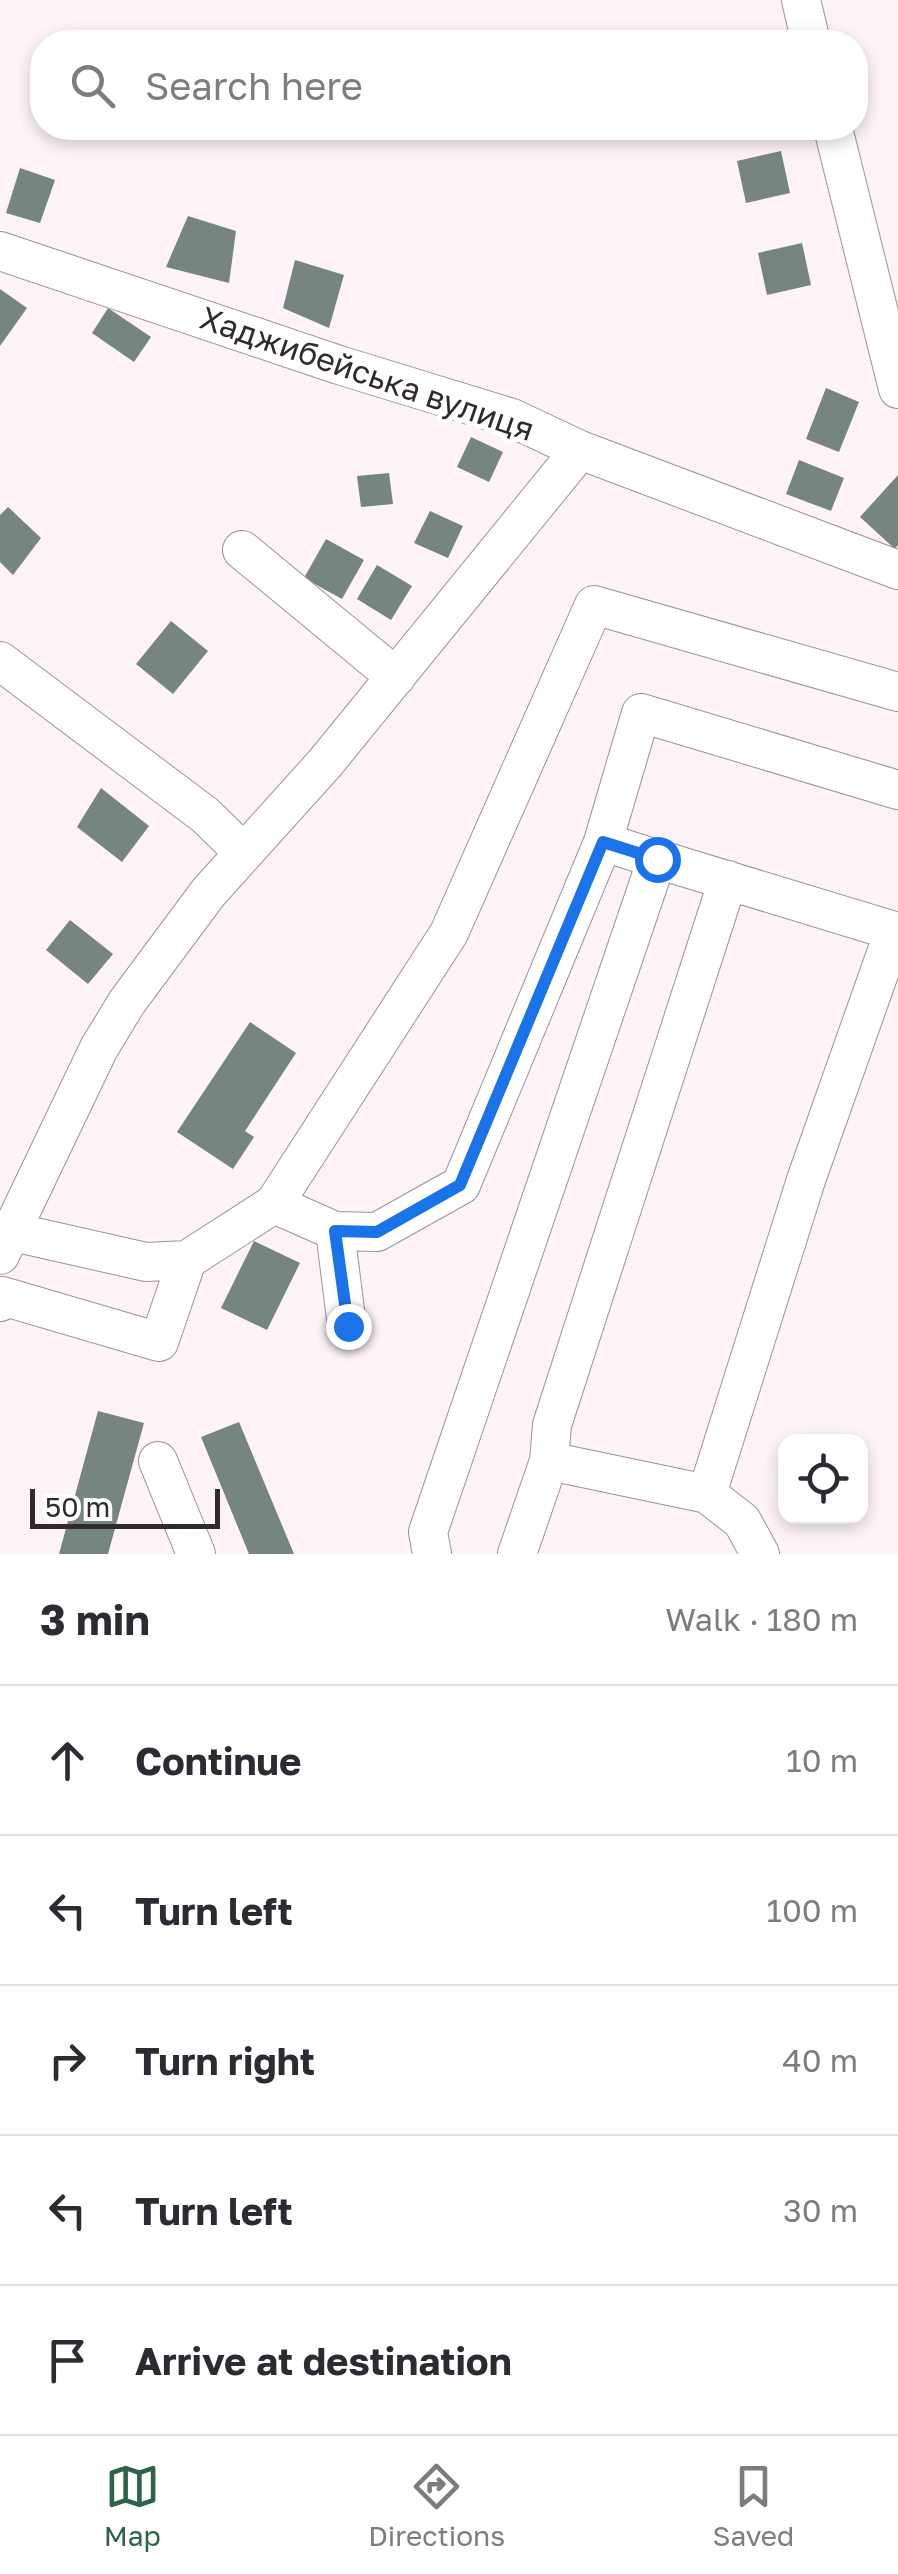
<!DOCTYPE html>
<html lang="en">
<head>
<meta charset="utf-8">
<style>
	body { margin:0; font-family:"Golos Text",sans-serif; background:#f7f7f7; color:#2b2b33 }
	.controls { position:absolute; right:30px; bottom:30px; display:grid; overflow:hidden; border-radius:20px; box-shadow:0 5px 15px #0003 }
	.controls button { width:90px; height:90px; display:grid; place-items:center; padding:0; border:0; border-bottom:2px solid #e1e1e2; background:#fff; color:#2b2b33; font:50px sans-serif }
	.scale { position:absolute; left:30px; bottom:25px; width:190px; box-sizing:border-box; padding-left:10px; border:5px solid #302a2d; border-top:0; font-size:28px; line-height:35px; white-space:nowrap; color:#302a2d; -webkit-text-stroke:8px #fff; paint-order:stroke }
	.stop { position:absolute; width:30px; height:30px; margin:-22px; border:8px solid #1a73e8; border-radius:50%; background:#fff }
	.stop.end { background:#1a73e8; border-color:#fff; box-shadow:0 2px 10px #0008 }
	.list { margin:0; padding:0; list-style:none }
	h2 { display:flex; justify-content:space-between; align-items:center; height:130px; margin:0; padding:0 40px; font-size:42px }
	h2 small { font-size:32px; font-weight:400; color:#7c7c81 }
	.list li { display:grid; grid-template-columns:65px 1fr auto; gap:30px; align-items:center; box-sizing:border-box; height:150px; padding:0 40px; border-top:2px solid #e1e1e2 }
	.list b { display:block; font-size:38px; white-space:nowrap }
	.list em { font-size:32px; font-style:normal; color:#7c7c81 }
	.icon { flex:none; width:55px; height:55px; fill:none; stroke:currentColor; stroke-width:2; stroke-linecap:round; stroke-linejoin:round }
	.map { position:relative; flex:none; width:898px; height:1554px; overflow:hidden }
	.search { position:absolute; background:#fff; box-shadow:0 5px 15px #0003; left:30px; right:30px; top:30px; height:110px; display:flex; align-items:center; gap:25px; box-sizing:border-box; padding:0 35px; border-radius:40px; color:#7c7c81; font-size:38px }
	.sheet { height:880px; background:#fff }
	nav { display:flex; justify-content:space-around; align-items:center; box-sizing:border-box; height:140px; border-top:2px solid #e1e1e2; background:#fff; font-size:28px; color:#7c7c81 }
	nav a { display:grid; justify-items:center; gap:5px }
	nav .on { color:#2d6349 }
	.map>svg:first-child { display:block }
	.building { fill:#76857d }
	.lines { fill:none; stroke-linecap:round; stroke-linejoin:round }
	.minor-casing { stroke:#a19199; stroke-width:40 }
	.minor { stroke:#fff; stroke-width:38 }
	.route { stroke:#1a73e8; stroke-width:12 }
	.labels { text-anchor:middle; stroke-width:10; stroke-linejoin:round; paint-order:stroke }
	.street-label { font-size:32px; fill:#302a2d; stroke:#fff }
</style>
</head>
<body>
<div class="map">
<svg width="898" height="1554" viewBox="0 0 898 1554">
	<rect width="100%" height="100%" fill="#fdf3f8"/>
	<path class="building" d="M781,151L790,193L746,203L737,161Z
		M20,168L55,180L40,223L6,213Z
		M188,216L236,231L229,283L166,267Z
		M802,243L811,285L767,295L758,253Z
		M295,260L344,275L329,328L283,308Z
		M0,289L27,308L0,346Z
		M108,308L151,337L134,362L92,333Z
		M826,388L859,402L839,452L806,439Z
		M471,437L503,452L489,482L457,467Z
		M799,460L844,478L831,511L786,494Z
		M389,473L393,504L361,507L357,476Z
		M898,475V545L895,549L860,517Z
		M8,507L41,538L13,575L0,562V515Z
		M430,511L463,526L448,558L414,543Z
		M326,539L364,560L342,599L304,578Z
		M377,565L412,586L391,620L357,599Z
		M171,621L208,651L173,694L136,664Z
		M101,788L149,826L122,862L77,827Z
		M70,920L113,954L88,984L46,950Z
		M250,1022L296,1053L245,1131L254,1137L233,1169L177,1132Z
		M254,1241L300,1263L267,1330L221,1308Z
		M98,1411L144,1423L108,1554H59Z
		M239,1422L294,1554H249L201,1437Z"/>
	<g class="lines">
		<g class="minor-casing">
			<path id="minor" d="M801,0L811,42
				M833,128L898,389
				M0,251L339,365L512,418L580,450L898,570
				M242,550L396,677
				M0,661L205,815L243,852
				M603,842L641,713L898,790
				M657,859L603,842L461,1185L377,1232L335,1231L274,1204L449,933L594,605L898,692
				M335,1231L347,1326
				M13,1232L146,1262L187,1260
				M0,1255L99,1048L127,1002L208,893L326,762L580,450
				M0,1302L2,1296L159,1342L187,1260L274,1204
				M158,1461L196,1554
				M549,1461L552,1425L728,880
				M432,1554L428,1532L657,859L894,931L806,1180L707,1494
				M517,1554L549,1461L707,1494L742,1521L760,1554"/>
		</g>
		<use href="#minor" class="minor"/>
	</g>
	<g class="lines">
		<path class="route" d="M348,1326L335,1231L377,1232L460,1185L603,842L657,859"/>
	</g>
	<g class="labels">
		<g class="street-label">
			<text transform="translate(367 374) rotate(19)" y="11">Хаджибейська вулиця</text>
		</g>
	</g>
</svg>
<div class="controls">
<button><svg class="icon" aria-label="locate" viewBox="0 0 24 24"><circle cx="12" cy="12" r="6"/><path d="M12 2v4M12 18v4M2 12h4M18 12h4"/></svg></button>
</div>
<div class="scale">50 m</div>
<div class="stop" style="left:657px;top:859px"></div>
<div class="stop end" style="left:348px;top:1326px"></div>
<div class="search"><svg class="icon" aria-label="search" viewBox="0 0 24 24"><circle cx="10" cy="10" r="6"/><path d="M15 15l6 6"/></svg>Search here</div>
</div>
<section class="sheet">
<h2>3 min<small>Walk · 180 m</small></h2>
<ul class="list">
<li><svg class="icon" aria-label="ahead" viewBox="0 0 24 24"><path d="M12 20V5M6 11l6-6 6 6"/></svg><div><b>Continue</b></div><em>10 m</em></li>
<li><svg class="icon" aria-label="left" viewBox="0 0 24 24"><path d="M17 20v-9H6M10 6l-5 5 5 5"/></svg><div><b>Turn left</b></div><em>100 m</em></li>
<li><svg class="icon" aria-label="right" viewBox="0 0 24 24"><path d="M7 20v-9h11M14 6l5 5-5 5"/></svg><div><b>Turn right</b></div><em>40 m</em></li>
<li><svg class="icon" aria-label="left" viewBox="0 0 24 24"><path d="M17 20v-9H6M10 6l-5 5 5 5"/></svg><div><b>Turn left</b></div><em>30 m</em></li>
<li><svg class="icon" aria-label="arrive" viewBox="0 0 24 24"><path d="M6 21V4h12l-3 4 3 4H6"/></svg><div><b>Arrive at destination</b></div></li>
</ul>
</section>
<nav>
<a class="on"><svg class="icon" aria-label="map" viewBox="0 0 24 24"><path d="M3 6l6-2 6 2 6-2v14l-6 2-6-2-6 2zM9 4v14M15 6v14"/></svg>Map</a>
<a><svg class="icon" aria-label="directions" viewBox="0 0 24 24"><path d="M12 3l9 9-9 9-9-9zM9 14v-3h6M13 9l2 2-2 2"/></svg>Directions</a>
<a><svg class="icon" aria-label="saved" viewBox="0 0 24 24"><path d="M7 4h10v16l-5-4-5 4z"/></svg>Saved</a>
</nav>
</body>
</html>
